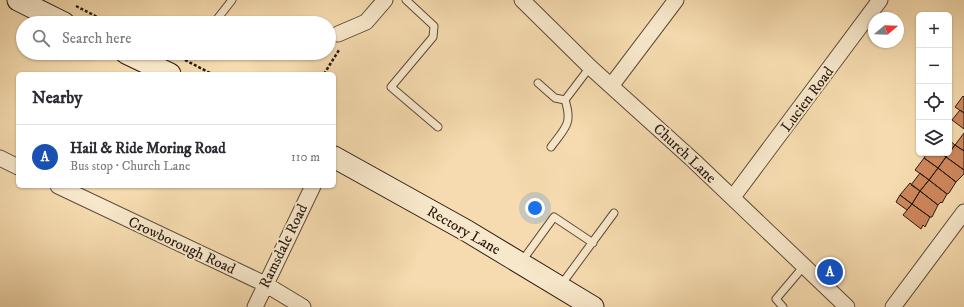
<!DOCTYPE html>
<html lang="en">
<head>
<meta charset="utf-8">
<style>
	body { margin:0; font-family:"IM FELL DW Pica",serif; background:#f2f2f3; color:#2b2b33 }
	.controls { position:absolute; right:12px; top:12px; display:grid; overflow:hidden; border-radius:6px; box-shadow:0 1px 3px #0004 }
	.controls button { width:36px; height:36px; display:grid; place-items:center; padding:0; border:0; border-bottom:1px solid #e1e1e2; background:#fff; color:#2b2b33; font:20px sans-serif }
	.compass { position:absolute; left:868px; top:12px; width:36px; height:36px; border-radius:50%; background:#fff; box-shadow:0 1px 3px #0004; rotate:71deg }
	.you { position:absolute; left:535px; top:208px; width:14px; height:14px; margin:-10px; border:3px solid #fff; border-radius:50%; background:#1a73e8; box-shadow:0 0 0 6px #1a73e833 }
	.badge { display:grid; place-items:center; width:26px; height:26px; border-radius:50%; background:#0b8043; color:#fff; font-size:13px; font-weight:700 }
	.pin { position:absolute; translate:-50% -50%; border:2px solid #fff; box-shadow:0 1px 4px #0006 }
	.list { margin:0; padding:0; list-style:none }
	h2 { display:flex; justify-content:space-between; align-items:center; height:52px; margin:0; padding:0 16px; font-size:17px }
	h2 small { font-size:13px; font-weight:400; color:#7c7c81 }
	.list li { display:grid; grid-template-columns:26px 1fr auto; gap:12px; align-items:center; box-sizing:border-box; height:64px; padding:0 16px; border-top:1px solid #e1e1e2 }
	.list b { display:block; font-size:15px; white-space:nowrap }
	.list p { margin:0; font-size:13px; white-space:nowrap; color:#7c7c81 }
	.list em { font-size:13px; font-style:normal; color:#7c7c81 }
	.icon { flex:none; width:22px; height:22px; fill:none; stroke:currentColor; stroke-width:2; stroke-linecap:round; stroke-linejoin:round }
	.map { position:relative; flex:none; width:964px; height:307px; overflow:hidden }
	.search { position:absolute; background:#fff; box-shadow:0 1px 3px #0004; left:16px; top:16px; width:320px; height:44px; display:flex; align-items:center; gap:10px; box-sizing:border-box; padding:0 14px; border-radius:22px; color:#7c7c81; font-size:15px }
	.panel { position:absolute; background:#fff; box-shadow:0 1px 3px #0004; left:16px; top:72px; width:320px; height:116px; border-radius:6px }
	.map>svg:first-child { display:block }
	.building { fill:#ce875c; stroke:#2b1a12 }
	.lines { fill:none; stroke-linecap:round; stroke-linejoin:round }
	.service-casing { stroke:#5e4a39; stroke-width:9 }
	.minor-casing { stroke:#5e4a39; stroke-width:17 }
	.secondary-casing { stroke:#2b1a12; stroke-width:23 }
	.path { stroke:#2b1a12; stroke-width:2.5; stroke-dasharray:3 2; stroke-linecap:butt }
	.service { stroke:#f8e8cb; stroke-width:7 }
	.minor { stroke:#f8e8cb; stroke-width:15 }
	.secondary { stroke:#f8e8cb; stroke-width:21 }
	.labels { text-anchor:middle; stroke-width:4; stroke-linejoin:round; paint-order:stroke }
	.street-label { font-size:15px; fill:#2b1a12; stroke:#f8e8cb }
</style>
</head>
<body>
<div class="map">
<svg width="964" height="307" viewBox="0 0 964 307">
	<rect width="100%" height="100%" fill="#f5dbaf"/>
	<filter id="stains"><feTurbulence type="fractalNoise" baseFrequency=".005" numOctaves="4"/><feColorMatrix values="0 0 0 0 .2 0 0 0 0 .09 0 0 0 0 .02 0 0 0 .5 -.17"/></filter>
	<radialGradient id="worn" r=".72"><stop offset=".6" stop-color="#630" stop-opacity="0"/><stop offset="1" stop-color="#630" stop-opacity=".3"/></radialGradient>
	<path class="building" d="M963,96L964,97V113L955,107Z
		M960,110L964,113V129L952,120Z
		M964,133V151L955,145Z
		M949,140L955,145L946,157L941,153H949Z
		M955,145L964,151V170L946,157Z
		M927,153H941L946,157L938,168L924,158Z
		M946,157L964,170V174L956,182L938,168Z
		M924,158L938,168L929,180L915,170Z
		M938,168L956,182L949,193L947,194L929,180Z
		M920,173L929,180L920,191L911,185Z
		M929,180L947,194L942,203L941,202L938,205L920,191Z
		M910,183L920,191L912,204L900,195Z
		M920,191L938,205L932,217H930L912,204Z
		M900,195L912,204L907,210L896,202Z
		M912,204L930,217L925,227L923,225L921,229L903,215Z"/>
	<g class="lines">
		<g class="service-casing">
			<path id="service" d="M406,0L434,26L433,37L391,87L438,127
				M214,23L232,0
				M538,83L555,98L565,100
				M551,147C565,128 573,124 565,100L590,67
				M522,261L554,217L593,243
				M561,285L614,213
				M783,307L776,299L804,266"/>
		</g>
		<g class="minor-casing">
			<path id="minor" d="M522,0L590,67L694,161L847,307
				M338,34L366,22L385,0
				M611,86L676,0
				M0,158L18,167
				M58,186L265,284L303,307
				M733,197L880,0
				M255,307L313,186
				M893,307L964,212"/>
		</g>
		<g class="secondary-casing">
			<path id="secondary" d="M18,0L64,23
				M126,53L170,74
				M334,157L467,231L593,307"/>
		</g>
		<path class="path" d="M76,6L109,23
			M185,60L212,74
			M324,74L339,50"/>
		<use href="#service" class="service"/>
		<use href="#minor" class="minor"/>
		<use href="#secondary" class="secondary"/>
	</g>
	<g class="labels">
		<g class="street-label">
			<text transform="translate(807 99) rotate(-53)" y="5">Lucien Road</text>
			<text transform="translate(685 153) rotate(43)" y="5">Church Lane</text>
			<text transform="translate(464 230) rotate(30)" y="5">Rectory Lane</text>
			<text transform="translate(182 245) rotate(25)" y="5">Crowborough Road</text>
			<text transform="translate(283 246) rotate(-64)" y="5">Ramsdale Road</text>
		</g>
	</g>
	<rect width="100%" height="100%" filter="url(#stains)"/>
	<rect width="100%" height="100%" fill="url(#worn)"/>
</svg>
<div class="controls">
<button>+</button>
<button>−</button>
<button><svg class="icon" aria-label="locate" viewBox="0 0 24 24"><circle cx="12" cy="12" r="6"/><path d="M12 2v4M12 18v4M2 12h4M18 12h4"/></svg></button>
<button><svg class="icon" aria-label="layers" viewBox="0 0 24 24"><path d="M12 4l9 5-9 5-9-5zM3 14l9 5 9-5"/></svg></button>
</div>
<svg class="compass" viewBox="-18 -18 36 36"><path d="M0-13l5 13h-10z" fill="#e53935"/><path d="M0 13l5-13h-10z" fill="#7c7c81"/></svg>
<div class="you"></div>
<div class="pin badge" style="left:830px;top:272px;background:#1a4fb4">A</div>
<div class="search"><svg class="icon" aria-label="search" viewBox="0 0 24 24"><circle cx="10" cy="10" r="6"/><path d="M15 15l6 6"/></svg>Search here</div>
<section class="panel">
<h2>Nearby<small></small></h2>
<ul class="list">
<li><span class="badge" style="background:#1a4fb4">A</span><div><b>Hail &amp; Ride Moring Road</b><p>Bus stop · Church Lane</p></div><em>110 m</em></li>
</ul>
</section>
</div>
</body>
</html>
